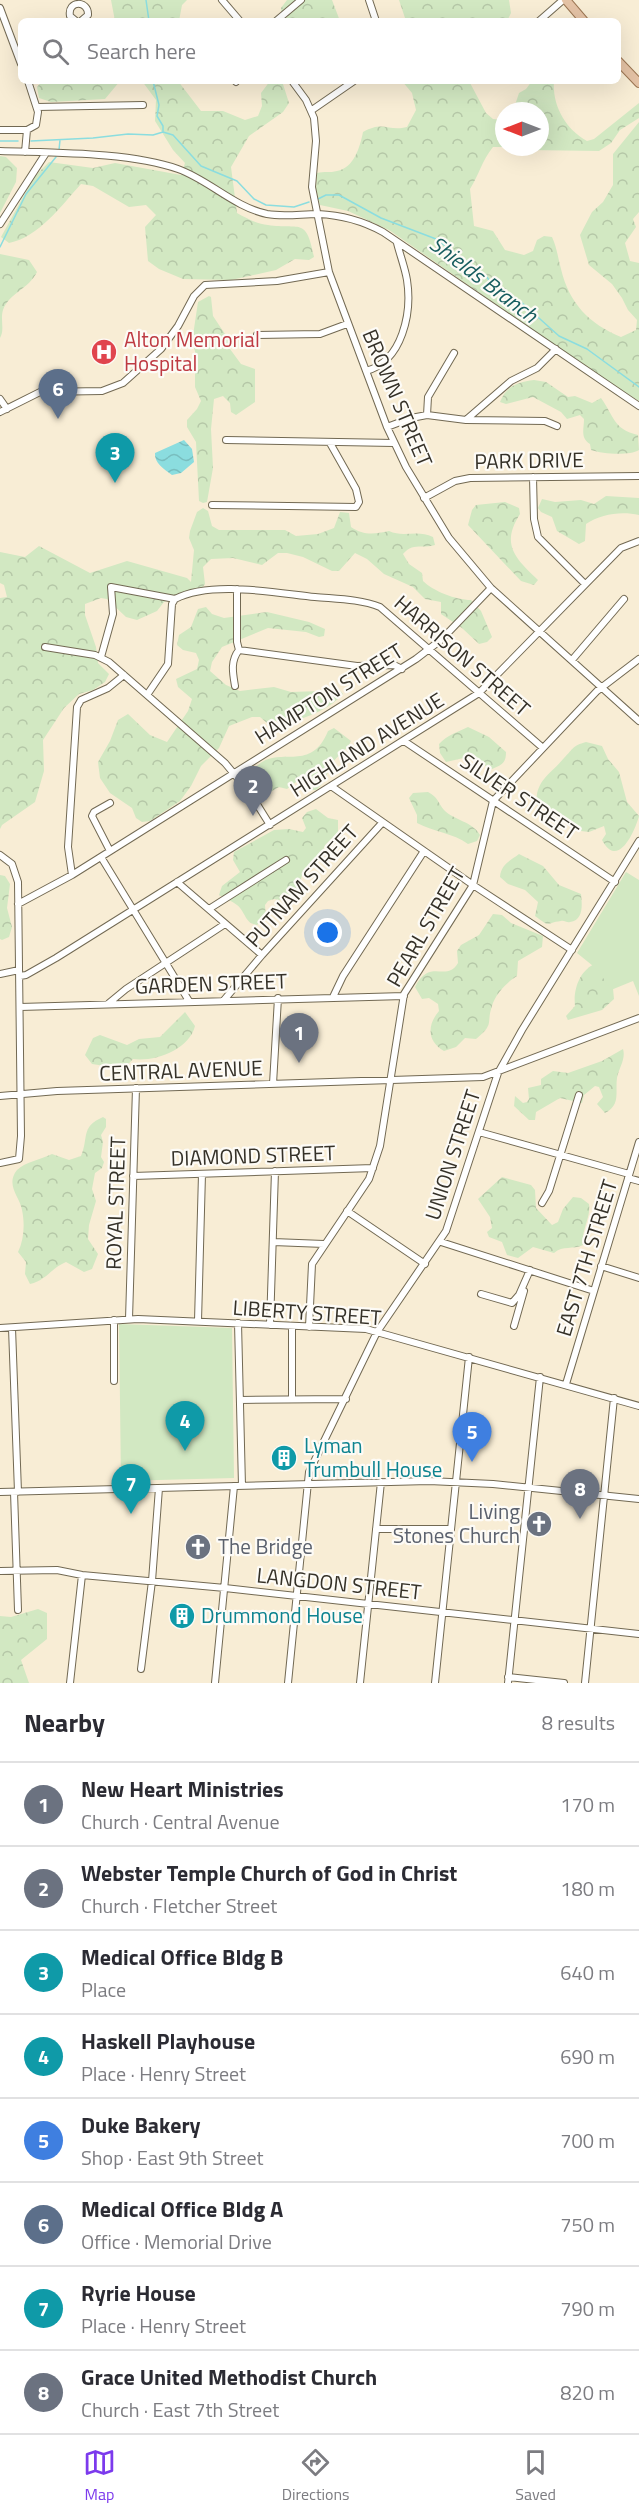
<!DOCTYPE html>
<html lang="en">
<head>
<meta charset="utf-8">
<style>
	body { margin:0; font-family:"Titillium Web",sans-serif; background:#f7f7f7; color:#2b2b33 }
	.compass { position:absolute; left:495px; top:102px; width:54px; height:54px; border-radius:50%; background:#fff; box-shadow:0 6px 24px #0002; rotate:270deg }
	.you { position:absolute; left:328px; top:933px; width:21px; height:21px; margin:-15px; border:4px solid #fff; border-radius:50%; background:#1a73e8; box-shadow:0 0 0 9px #1a73e833 }
	.badge { display:grid; place-items:center; width:39px; height:39px; border-radius:50%; background:#7c3aed; color:#fff; font-size:20px; font-weight:700 }
	.pin { position:absolute; translate:-50% -50px; filter:drop-shadow(0 2px 3px #0008) }
	.pin::after { content:''; position:absolute; top:32px; width:21px; height:18px; background:inherit; clip-path:polygon(0 0,100% 0,50% 100%) }
	.list { margin:0; padding:0; list-style:none }
	h2 { display:flex; justify-content:space-between; align-items:center; height:78px; margin:0; padding:0 24px; font-size:26px }
	h2 small { font-size:20px; font-weight:400; color:#7c7c81 }
	.list li { display:grid; grid-template-columns:39px 1fr auto; gap:18px; align-items:center; box-sizing:border-box; height:84px; padding:0 24px; border-top:2px solid #e1e1e2 }
	.list b { display:block; font-size:22px; white-space:nowrap }
	.list p { margin:0; font-size:20px; white-space:nowrap; color:#7c7c81 }
	.list em { font-size:20px; font-style:normal; color:#7c7c81 }
	.icon { flex:none; width:33px; height:33px; fill:none; stroke:currentColor; stroke-width:2; stroke-linecap:round; stroke-linejoin:round }
	.map { position:relative; flex:none; width:639px; height:1683px; overflow:hidden }
	.search { position:absolute; background:#fff; box-shadow:0 6px 24px #0002; left:18px; right:18px; top:18px; height:66px; display:flex; align-items:center; gap:15px; box-sizing:border-box; padding:0 21px; border-radius:9px; color:#7c7c81; font-size:22px }
	.sheet { height:750px; background:#fff }
	nav { display:flex; justify-content:space-around; align-items:center; box-sizing:border-box; height:84px; border-top:2px solid #e1e1e2; background:#fff; font-size:16px; color:#7c7c81 }
	nav a { display:grid; justify-items:center; gap:3px }
	nav .on { color:#7c3aed }
	.map>svg:first-child { display:block }
	.forest { fill:url(#forest-crowns) }
	.park { fill:#d2e8c2 }
	.water { fill:url(#water-waves) }
	.lines { fill:none; stroke-linecap:round; stroke-linejoin:round }
	.stream { stroke:#8bdddf; stroke-width:1.5 }
	.minor-casing { stroke:#726953; stroke-width:8 }
	.major-casing { stroke:#9b7552; stroke-width:10 }
	.minor { stroke:#fff; stroke-width:6 }
	.major { stroke:#e4c2a5; stroke-width:8 }
	.labels { text-anchor:middle; stroke-width:4.5; stroke-linejoin:round; paint-order:stroke }
	.health-label { font-size:21px; fill:#be3a42; stroke:#fdfbf6; text-anchor:start }
	.street-label { font-size:21px; fill:#353128; stroke:#fdfbf6 }
	.culture-label { font-size:21px; fill:#0d838f; stroke:#fdfbf6; text-anchor:start }
	.worship-label { font-size:21px; fill:#5b616d; stroke:#fdfbf6; text-anchor:end }
	.water-label { font-size:22px; font-style:italic; fill:#185d5f; stroke:#fdfbf6 }
</style>
</head>
<body>
<div class="map">
<svg width="639" height="1683" viewBox="0 0 639 1683">
	<defs>
		<pattern id="forest-crowns" width="20" height="18" patternUnits="userSpaceOnUse" patternTransform="scale(1.5)"><rect width="20" height="18" fill="#d2e8c2"/><path d="M2 6a3 3 0 1 1 6 0M12 15a3 3 0 1 1 6 0" fill="none" stroke="#b5c7a7"/></pattern>
		<pattern id="water-waves" width="16" height="10" patternUnits="userSpaceOnUse" patternTransform="scale(1.5)"><rect width="16" height="10" fill="#8bdddf"/><path d="M0 5q4-4 8 0t8 0" fill="none" stroke="#79bebf"/></pattern>
	</defs>
	<rect width="100%" height="100%" fill="#f8edd5"/>
	<path class="forest" d="M111,0H187L182,5L179,21H115Z
		M287,0H332L340,21H282L281,8Z
		M399,0H509L511,13L507,21H406Z
		M42,81H120L105,99L51,102L39,98L37,87Z
		M142,81H178L201,111H223L245,120L258,116L262,106L261,93L270,81H282L289,103L283,112L249,136L231,167L237,213C246,218 257,224 268,225C300,230 306,216 314,257L309,260L295,259L276,270L231,280L183,279L159,269L148,261L145,227L156,215L146,205L129,207L93,186L81,184C61,206 39,237 9,243L1,237L34,177L49,162L93,168L115,163L181,175L185,163L173,150L155,121L156,100Z
		M402,81H469L486,113L493,119L504,120V147H493C481,162 480,173 470,189L474,226L493,231L505,250L524,255L533,251L537,240L544,236L552,237C557,248 558,258 561,269C569,303 589,324 621,337L636,330L637,320L628,310L622,298L612,284L589,265L580,235L592,212L603,202L613,185V154L639,122V212L633,219L636,227L625,243L630,261L639,263V401L605,380L389,230L348,211L320,205L316,189L317,173C324,171 330,173 337,171C354,168 360,147 363,132C384,120 388,132 407,127L416,110L412,93Z
		M532,81H554C552,105 565,129 587,141L594,139L639,103V118L620,130L611,143L599,151L528,150L519,147H540V111H513L519,93L526,89Z
		M0,156L6,157L17,168L16,182L0,213Z
		M0,254L29,260L37,272C29,289 9,293 3,310C0,320 5,329 0,338Z
		M209,296L211,297L213,316L231,343L230,349L241,364L255,369V402L236,415L231,412L230,403L223,396L214,399L211,429L213,468L207,502L203,503L199,501L196,442L187,427V420L197,409L201,401L195,387V351L192,342L198,302Z
		M534,380L546,382L568,397L575,396L592,403L601,398C614,416 613,429 638,435L639,450C629,456 603,454 591,450L590,444C580,438 584,429 584,419L580,415L567,419L561,412L533,397L506,404L500,402C506,386 518,382 534,380Z
		M606,496L639,498V515C621,511 601,514 586,524L585,541L579,544L557,531L552,517L541,512L538,508L542,499L555,502L581,500L594,504Z
		M505,502L519,508L520,514C500,545 516,559 538,580L534,585L521,581L468,525L472,510L476,505Z
		M203,508L208,511L212,526L219,530H285L296,536L318,534L334,528L340,512L349,513L351,527C364,536 375,534 389,531C404,538 417,529 433,537L435,545C422,549 413,542 403,554L409,564L422,573L423,581C433,591 456,600 471,600L481,611L492,637L487,642L479,644L462,628L441,614V602L425,599L413,587L384,574L367,559L355,553L339,571H332L303,557L287,553H278L262,565L233,558L211,559L203,567L205,584L202,588H196L164,602L157,611L137,620L126,617L107,599L101,598L85,604V615L96,647L98,663L109,674L105,682L93,690L79,694L64,708L43,740L44,771L35,802L2,825L0,829V598L7,597L4,585L0,583V552L25,557L39,546L90,573L127,561L187,578L191,582L194,550L189,538L190,531L197,512Z
		M206,607L212,614L224,618L267,612L309,622L325,629L324,636L319,637L306,632L268,628L222,647L212,662L210,671L226,685L240,691L274,687L291,692L321,691L337,687L343,694C330,709 308,717 290,722L283,719L267,723L260,717H252L229,726L219,748L201,766L191,786L180,801L150,821L142,822L136,818L132,808L110,793L100,778L98,762L110,741L118,720L128,714L150,735L167,742L188,711L192,699L178,687L176,679L197,669L199,660L196,653L183,650L177,645L179,635L191,627L198,609Z
		M468,727L489,737L506,752C506,763 502,765 492,769L468,757L446,762L440,753L439,744C447,735 458,732 468,727Z
		M334,728L351,741C347,751 337,755 332,764C325,775 328,780 316,790H309L296,782L287,789L279,787L265,795C254,793 252,787 248,778C271,735 308,780 328,731Z
		M586,742L602,746L608,759L619,772L627,802L639,816C635,831 618,870 602,840L606,834L604,826L589,832L581,831L567,818L537,805C534,781 551,774 564,758C574,748 572,746 586,742Z
		M428,792C438,797 438,803 444,810C455,821 472,821 480,835L477,841L468,844C453,833 434,832 417,823V815L409,798L413,793Z
		M316,809L328,818L338,820V833L325,845L318,863L302,875L297,896L286,901L274,899L268,901L265,905L266,918L257,925C244,923 246,912 237,905C232,901 225,898 219,895L222,886L240,872L233,860L234,852L274,830L289,829L303,832L306,828L302,818L307,812Z
		M519,854L543,866L559,885L581,894C582,904 584,920 570,922C567,923 564,920 561,921C545,923 551,928 535,916L538,902L525,890L508,884L500,877C501,864 510,861 519,854Z
		M0,875L5,876L10,884L7,908L12,927L9,937L2,940L0,939Z
		M493,914L502,915L511,923L543,936L542,947L518,961L517,976C507,982 495,995 492,1006C486,1023 495,1024 476,1039L465,1038L456,1047L444,1051C427,1041 427,1025 439,1011L438,1004L429,998L422,999L415,987C430,957 446,983 458,963L457,951L461,945L479,935Z
		M597,963L612,978L614,999L602,1010L568,1020L566,1016L575,1006C573,989 580,969 597,963Z
		M185,1012L195,1026C189,1050 155,1062 133,1059L121,1072L112,1067L92,1064L85,1055L93,1038L100,1035L127,1045L139,1039L160,1037Z
		M623,1049C626,1059 619,1068 617,1078C615,1092 621,1105 605,1113L597,1104L603,1097L599,1087L595,1086L584,1095L582,1103L560,1098L536,1112L535,1120H529L514,1106L515,1096L523,1103L527,1102L529,1099L528,1088L541,1085V1079L553,1071L568,1073L602,1061Z
		M103,1117L106,1119V1127L101,1135L103,1142L101,1157L104,1162L102,1168L95,1173L92,1189L96,1201L89,1225L88,1239L98,1254L92,1269L84,1272L66,1262C51,1268 47,1280 30,1284L25,1274L26,1262L18,1252C24,1240 25,1224 22,1210C20,1197 5,1185 17,1170C25,1162 42,1159 52,1154L69,1160L81,1156C89,1138 80,1127 103,1117Z
		M502,1177L531,1185L535,1190L536,1208L552,1225L558,1222L563,1209L573,1197L581,1198L589,1204C591,1218 581,1230 583,1245C573,1250 563,1245 554,1253L533,1247L518,1258L507,1255L502,1242L489,1237L487,1232L492,1228L490,1217L478,1199Z
		M38,1609L47,1613V1639L21,1660L29,1683H0V1616L11,1617Z"/>
	<path class="park" d="M626,872L639,880V996L633,981L611,990L598,970L577,953Z
		M119,1324L232,1328L234,1478L121,1481Z"/>
	<path class="water" d="M184,440L192,449L194,462L181,473L172,475C164,469 154,463 155,453Z"/>
	<g class="lines">
		<path class="stream" d="M146,0L149,21
			M153,81L159,105L157,116L163,126V131
			M0,141H18
			M31,141L93,138L128,134L153,135L163,132L173,135L201,166L237,181L254,199L266,205L294,207L309,202
			M59,150L60,140
			M318,199L326,195H339L381,218L436,239L486,276L495,288L521,302L559,336L587,349L639,387
			M0,247L26,194L56,157"/>
		<g class="minor-casing">
			<path id="minor" d="M222,0L240,21
				M369,0L376,21
				M0,8L21,64
				M76,21L70,16C67,0 89,0 88,15L81,21
				M276,21L301,0
				M539,21L563,0
				M235,81L236,82
				M292,81L306,100L314,118L316,141L312,187L329,272L387,427L406,467L449,538L491,588L639,721
				M37,107L143,105
				M312,110L354,81
				M0,130H27L36,125L38,112L28,81
				M0,151C53,153 129,152 178,169C209,180 234,207 267,214C284,217 301,214 318,214C341,215 363,221 383,232L639,406
				M25,152L27,130
				M0,224L46,153
				M257,335L320,334L347,324
				M366,371C403,361 412,312 407,280C405,268 400,255 397,243
				M0,399L7,409
				M0,412L40,392L102,391L123,383L161,349L178,326L194,296L205,285L277,281L329,272
				M427,415L428,397L454,353
				M467,419L511,381L537,368L556,349
				M387,427L411,418L427,415L466,420L545,421L557,426
				M226,440L394,443
				M533,477L534,519L538,537L585,584
				M424,498L455,481L470,478L639,476
				M212,505L356,507L359,502L356,489L330,443
				M175,599C211,580 276,593 315,597C336,599 360,599 380,607L543,748
				M45,647L95,655L109,662L225,763L250,793L270,825
				M239,650L357,666L394,665L402,669
				M101,657L113,614L111,587L175,599
				M572,660L624,599
				M235,686C233,674 230,661 239,650L237,642V589
				M147,695L168,664L172,604L175,599
				M404,741L615,882
				M331,786L473,885L572,950
				M110,803L94,812L92,816L110,851
				M0,855L12,864L18,882L21,1136L19,1159L0,1163
				M101,857L189,1001
				M72,875L68,847L77,707L81,700L108,688L124,675
				M177,882L262,955
				M18,904L72,875L416,659L442,639L491,588
				M209,909L286,860
				M0,974L19,970
				M20,976L26,975L56,958L479,693L621,548L639,541
				M333,997L343,976L424,851
				M224,1000L262,955L382,823
				M109,1003L126,989L225,924
				M20,1007L404,996
				M273,1084L278,998
				M0,1096L57,1091L483,1077L639,1018
				M479,1132L629,1174
				M133,1176L373,1168
				M628,1178L639,1181
				M542,1203L549,1191L579,1095
				M347,1211L425,1264
				M273,1242L324,1244
				M441,1242L594,1291
				M601,1266L639,1278
				M481,1294L512,1303L519,1295L530,1270
				M129,1319L136,1088
				M114,1320V1381
				M198,1321L202,1174
				M238,1323L242,1486
				M270,1325L275,1171
				M292,1326V1399
				M514,1326L524,1291
				M309,1327L312,1264L369,1179L380,1146L404,994L473,885L493,801L597,691L639,659
				M0,1328L138,1319L366,1329L639,1406
				M12,1328L18,1492
				M566,1384L639,1142
				M240,1400L346,1399
				M0,1492L429,1481L493,1484L639,1499
				M14,1492L18,1610
				M376,1529H450
				M0,1571L57,1570L82,1575L225,1588L639,1634
				M141,1669L152,1581L159,1488
				M508,1677L564,1683
				M70,1683L82,1575
				M215,1683L234,1486
				M288,1683L309,1472L377,1332L446,1231L498,1073L522,1030L639,841
				M360,1683L381,1482
				M435,1683L469,1357
				M508,1683L540,1377
				M585,1683L614,1398"/>
		</g>
		<g class="major-casing">
			<path id="major" d="M566,0L584,21
				M618,61L639,83"/>
		</g>
		<use href="#minor" class="minor"/>
		<use href="#major" class="major"/>
	</g>
	<defs>
		<g id="hospital-disc" transform="scale(1.35)"><circle r="9.5" fill="#e0444e" stroke="#fdfbf6"/><path d="M-5-5h3v3.5h4V-5h3V5h-3V1.5h-4V5h-3Z" fill="#fff"/></g>
		<g id="building-disc" transform="scale(1.35)"><circle r="9.5" fill="#0f9aa8" stroke="#fdfbf6"/><path d="M-4-6H4V6H1V3H-1V6H-4ZM-2.5-4.3h1.7v1.8h-1.7ZM.8-4.3h1.7v1.8H.8ZM-2.5-1h1.7V.8h-1.7ZM.8-1h1.7V.8H.8Z" fill="#fff"/></g>
		<g id="church-disc" transform="scale(1.35)"><circle r="9.5" fill="#6b7280" stroke="#fdfbf6"/><path d="M-1.2-6h2.4v3.5h3.3v2.4h-3.3V6h-2.4V-.1h-3.3v-2.4h3.3Z" fill="#fff"/></g>
	</defs>
	<g fill-rule="evenodd">
		<use href="#hospital-disc" x="104" y="352"/>
		<use href="#building-disc" x="284" y="1458"/>
		<use href="#church-disc" x="539" y="1524"/>
		<use href="#church-disc" x="198" y="1547"/>
		<use href="#building-disc" x="182" y="1616"/>
	</g>
	<g class="labels">
		<g class="health-label">
			<text x="124" y="347">Alton Memorial<tspan x="124" dy="24">Hospital</tspan></text>
		</g>
		<g class="street-label">
			<text transform="translate(397 398) rotate(67)" y="7">BROWN STREET</text>
			<text transform="translate(529 461) rotate(-1)" y="7">PARK DRIVE</text>
			<text transform="translate(462 656) rotate(41)" y="7">HARRISON STREET</text>
			<text transform="translate(329 694) rotate(-32)" y="7">HAMPTON STREET</text>
			<text transform="translate(367 745) rotate(-32)" y="7">HIGHLAND AVENUE</text>
			<text transform="translate(519 797) rotate(34)" y="7">SILVER STREET</text>
			<text transform="translate(302 886) rotate(-48)" y="7">PUTNAM STREET</text>
			<text transform="translate(426 927) rotate(-60)" y="7">PEARL STREET</text>
			<text transform="translate(211 984) rotate(-2)" y="7">GARDEN STREET</text>
			<text transform="translate(181 1071) rotate(-2)" y="7">CENTRAL AVENUE</text>
			<text transform="translate(453 1155) rotate(-72)" y="7">UNION STREET</text>
			<text transform="translate(253 1156) rotate(-2)" y="7">DIAMOND STREET</text>
			<text transform="translate(116 1203) rotate(-88)" y="7">ROYAL STREET</text>
			<text transform="translate(587 1258) rotate(-73)" y="7">EAST 7TH STREET</text>
			<text transform="translate(307 1313) rotate(4)" y="7">LIBERTY STREET</text>
			<text transform="translate(339 1584) rotate(6)" y="7">LANGDON STREET</text>
		</g>
		<g class="culture-label">
			<text x="304" y="1453">Lyman<tspan x="304" dy="24">Trumbull House</tspan></text>
			<text x="201" y="1623">Drummond House</text>
		</g>
		<g class="worship-label">
			<text x="520" y="1519">Living<tspan x="520" dy="24">Stones Church</tspan></text>
			<text x="218" y="1554" text-anchor="start">The Bridge</text>
		</g>
		<g class="water-label">
			<text transform="translate(484 279) rotate(37)" y="8">Shields Branch</text>
		</g>
	</g>
</svg>
<svg class="compass" viewBox="-18 -18 36 36"><path d="M0-13l5 13h-10z" fill="#e53935"/><path d="M0 13l5-13h-10z" fill="#7c7c81"/></svg>
<div class="you"></div>
<div class="pin badge" style="left:299px;top:1063px;background:#6b7280">1</div>
<div class="pin badge" style="left:253px;top:816px;background:#6b7280">2</div>
<div class="pin badge" style="left:115px;top:483px;background:#0f9aa8">3</div>
<div class="pin badge" style="left:185px;top:1451px;background:#0f9aa8">4</div>
<div class="pin badge" style="left:472px;top:1462px;background:#3f7fe0">5</div>
<div class="pin badge" style="left:58px;top:419px;background:#5c6f8a">6</div>
<div class="pin badge" style="left:131px;top:1514px;background:#0f9aa8">7</div>
<div class="pin badge" style="left:580px;top:1519px;background:#6b7280">8</div>
<div class="search"><svg class="icon" aria-label="search" viewBox="0 0 24 24"><circle cx="10" cy="10" r="6"/><path d="M15 15l6 6"/></svg>Search here</div>
</div>
<section class="sheet">
<h2>Nearby<small>8 results</small></h2>
<ul class="list">
<li><span class="badge" style="background:#6b7280">1</span><div><b>New Heart Ministries</b><p>Church · Central Avenue</p></div><em>170 m</em></li>
<li><span class="badge" style="background:#6b7280">2</span><div><b>Webster Temple Church of God in Christ</b><p>Church · Fletcher Street</p></div><em>180 m</em></li>
<li><span class="badge" style="background:#0f9aa8">3</span><div><b>Medical Office Bldg B</b><p>Place</p></div><em>640 m</em></li>
<li><span class="badge" style="background:#0f9aa8">4</span><div><b>Haskell Playhouse</b><p>Place · Henry Street</p></div><em>690 m</em></li>
<li><span class="badge" style="background:#3f7fe0">5</span><div><b>Duke Bakery</b><p>Shop · East 9th Street</p></div><em>700 m</em></li>
<li><span class="badge" style="background:#5c6f8a">6</span><div><b>Medical Office Bldg A</b><p>Office · Memorial Drive</p></div><em>750 m</em></li>
<li><span class="badge" style="background:#0f9aa8">7</span><div><b>Ryrie House</b><p>Place · Henry Street</p></div><em>790 m</em></li>
<li><span class="badge" style="background:#6b7280">8</span><div><b>Grace United Methodist Church</b><p>Church · East 7th Street</p></div><em>820 m</em></li>
</ul>
</section>
<nav>
<a class="on"><svg class="icon" aria-label="map" viewBox="0 0 24 24"><path d="M3 6l6-2 6 2 6-2v14l-6 2-6-2-6 2zM9 4v14M15 6v14"/></svg>Map</a>
<a><svg class="icon" aria-label="directions" viewBox="0 0 24 24"><path d="M12 3l9 9-9 9-9-9zM9 14v-3h6M13 9l2 2-2 2"/></svg>Directions</a>
<a><svg class="icon" aria-label="saved" viewBox="0 0 24 24"><path d="M7 4h10v16l-5-4-5 4z"/></svg>Saved</a>
</nav>
</body>
</html>
